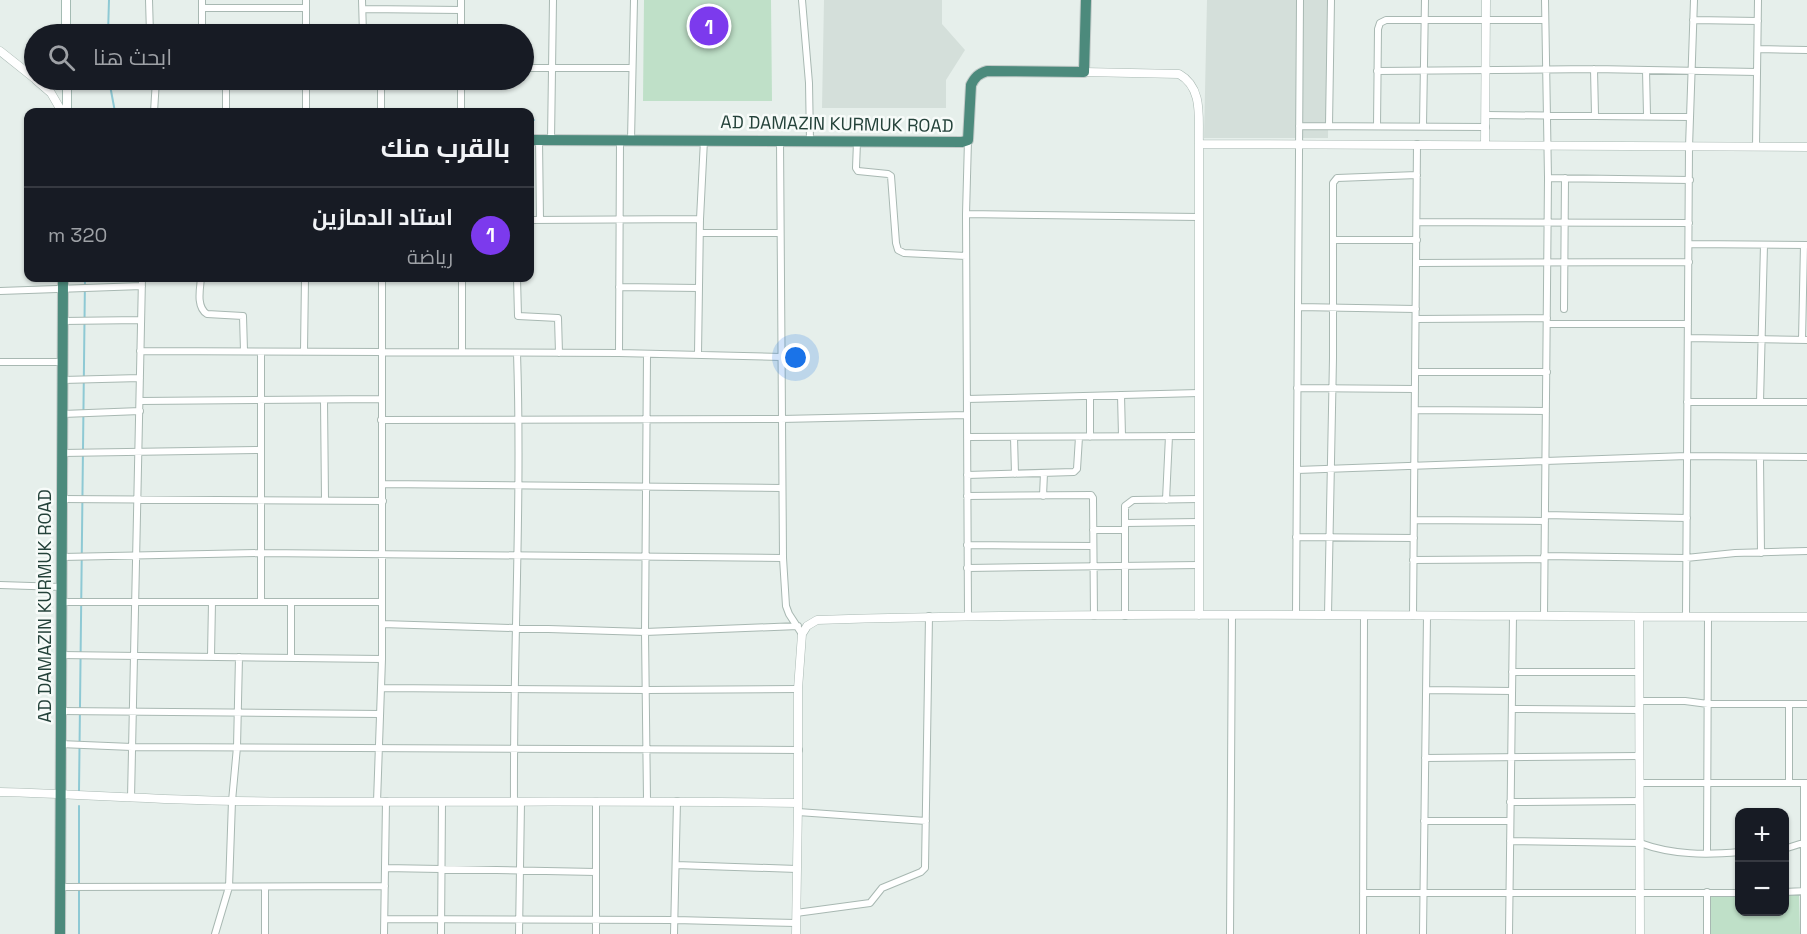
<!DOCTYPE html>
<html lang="ar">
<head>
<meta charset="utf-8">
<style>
	body { margin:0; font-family:"Space Grotesk",Cairo,sans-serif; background:#20242c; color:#f1f3f6; direction:rtl }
	.controls { position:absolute; right:18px; bottom:18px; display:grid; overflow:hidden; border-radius:12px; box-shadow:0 2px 4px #0004 }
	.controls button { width:54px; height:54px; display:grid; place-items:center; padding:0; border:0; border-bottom:2px solid #363941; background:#171b24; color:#f1f3f6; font:30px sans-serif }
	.you { position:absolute; left:796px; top:358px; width:21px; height:21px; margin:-15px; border:4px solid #fff; border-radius:50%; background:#1a73e8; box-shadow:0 0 0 9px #1a73e833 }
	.badge { display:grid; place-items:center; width:39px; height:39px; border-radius:50%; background:#7c3aed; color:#fff; font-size:20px; font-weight:700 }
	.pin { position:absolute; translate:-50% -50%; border:3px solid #fff; box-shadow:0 2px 6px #0006 }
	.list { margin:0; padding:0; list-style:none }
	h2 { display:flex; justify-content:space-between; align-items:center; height:78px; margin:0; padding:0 24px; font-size:26px }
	h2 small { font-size:20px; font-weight:400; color:#9ea1a6 }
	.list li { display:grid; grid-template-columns:39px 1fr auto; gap:18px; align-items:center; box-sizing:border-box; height:96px; padding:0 24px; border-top:2px solid #363941 }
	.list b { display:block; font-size:22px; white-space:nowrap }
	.list p { margin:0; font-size:20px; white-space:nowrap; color:#9ea1a6 }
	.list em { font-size:20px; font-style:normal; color:#9ea1a6 }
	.icon { flex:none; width:33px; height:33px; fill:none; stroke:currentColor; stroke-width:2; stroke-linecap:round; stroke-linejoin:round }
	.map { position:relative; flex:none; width:1807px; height:934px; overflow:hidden; direction:ltr }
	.search { position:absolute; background:#171b24; box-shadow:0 2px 4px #0004; left:24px; top:24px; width:510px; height:66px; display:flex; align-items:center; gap:15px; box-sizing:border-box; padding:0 21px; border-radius:33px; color:#9ea1a6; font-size:22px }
	.panel { position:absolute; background:#171b24; box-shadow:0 2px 4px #0004; left:24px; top:108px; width:510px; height:174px; border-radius:12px; direction:rtl }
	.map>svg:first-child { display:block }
	.built { fill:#d4dfda }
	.green { fill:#bfe0c8 }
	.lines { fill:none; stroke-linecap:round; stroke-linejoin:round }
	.stream { stroke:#8ec9d4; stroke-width:2 }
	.minor-casing { stroke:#a8b8b2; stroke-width:8 }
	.tertiary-casing { stroke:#a8b8b2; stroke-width:9 }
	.secondary-casing { stroke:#a4bbb3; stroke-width:10 }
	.trunk-casing { stroke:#c2cac8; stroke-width:12 }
	.minor { stroke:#fff; stroke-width:6 }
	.tertiary { stroke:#fff; stroke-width:8 }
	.secondary { stroke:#fff; stroke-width:8 }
	.trunk { stroke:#4c8a7c; stroke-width:10 }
	.labels { text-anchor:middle; stroke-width:5; stroke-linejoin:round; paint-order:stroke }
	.street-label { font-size:18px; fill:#24423a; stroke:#f7fbf9 }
</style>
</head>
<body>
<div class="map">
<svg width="1807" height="934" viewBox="0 0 1807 934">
	<rect width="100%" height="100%" fill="#e6efeb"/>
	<path class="built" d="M824,0H942V24L965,50L946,80V108H822Z
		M1207,0H1329L1328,138H1204Z"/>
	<path class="green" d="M644,0H771L772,101H643Z
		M1710,895H1739L1740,912H1784L1785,895H1799L1800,934H1711Z"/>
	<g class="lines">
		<path class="stream" d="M108,34L109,0
			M109,80L115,112
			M530,120H534
			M79,791L85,278
			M79,934V806"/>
		<g class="minor-casing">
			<path id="minor" d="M149,0L150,34
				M202,0V34
				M362,0L363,34
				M802,0L809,83L810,141
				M202,8H306
				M363,9L461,10
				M1693,20L1758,21
				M306,34V0
				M461,34V0
				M1758,49L1807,50
				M524,68H631
				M1594,69L1595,115
				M1646,70L1647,115
				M1377,71L1594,69L1757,72
				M306,80V112
				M461,80V112
				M154,112L156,80
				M226,112V80
				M381,112V80
				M1486,115L1690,117
				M1329,125L1331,0
				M1299,126L1486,127
				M1377,126L1378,29L1380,23L1386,20H1545
				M1423,126L1425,0
				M539,140L540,220
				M551,140L553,0
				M631,140L634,0
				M780,141L783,558L786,606L789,614L802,634
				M857,142L856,168L858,171L888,174L891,176L896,243L898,250L904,253L966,256
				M1756,147L1758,0
				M1548,178L1690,180
				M966,214L1199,217
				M530,220L700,219
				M1417,222L1689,223
				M700,233H780
				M1333,240H1417
				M1689,244L1807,245
				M1417,263L1689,262
				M201,278C200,289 196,307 207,314L243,316L244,351
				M462,278V352
				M517,278L518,316L558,318L559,353
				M619,287L699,288
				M0,291L142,286
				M1298,307L1416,309
				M1564,309L1565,178
				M1416,319L1547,318
				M63,321L141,320
				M1547,324H1688
				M1688,338L1807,340
				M1802,340L1804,245
				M140,351L619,353L781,357
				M304,351L305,278
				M261,352V602
				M619,353L620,141
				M647,354L645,632L647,800
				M698,354L700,219L704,140
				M0,362H63
				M1416,372H1547
				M63,380L140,378
				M1297,388L1415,389
				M1121,395L1122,436
				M1090,396V437
				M967,399L1199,393
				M324,400L325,500
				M140,401L381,399
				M1687,402H1807
				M1760,402L1764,245
				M1415,410L1546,411
				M63,414L140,411
				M381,420L781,419L967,415
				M967,437L1199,436
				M1014,437L1015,474
				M62,453L261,450
				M1760,457L1761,553
				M1297,470L1687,456L1807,457
				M967,475L1074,472L1077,469L1079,437
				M383,484L782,488
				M967,496L1091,495L1093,498L1094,616
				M1043,496L1044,473
				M61,499L383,501
				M1166,500L1169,436
				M1545,515L1687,518
				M1414,520L1545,521
				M1125,523L1199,522
				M1093,530H1125
				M1296,537L1414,538
				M967,545L1093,546
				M1544,556L1686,558L1735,553L1807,551
				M62,557L262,553L783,558
				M1413,560L1544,559
				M967,568L1199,565
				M0,585L62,587
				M62,602H382
				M1296,615L1300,0
				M1328,615L1333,358V183L1337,178L1417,175
				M968,616L966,214L968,140
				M1125,616V506L1133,500L1199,499
				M1413,616L1417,144
				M1544,616L1548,178L1545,0
				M1686,617L1689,147L1694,0
				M382,624L645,632L798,626
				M61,655L382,659
				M211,656L212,602
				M291,657V602
				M1512,672H1639
				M381,688L647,690L798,689
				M1427,690L1512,691
				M1639,701H1685L1708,704H1807
				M1512,709L1639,710
				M61,711L380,714
				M60,744L132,747L799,750
				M1425,758L1639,756
				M1640,783H1807
				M1789,783V704
				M1804,783V934
				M131,798L142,278
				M377,802L382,659V278
				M514,802C513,652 522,503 517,353
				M1510,802L1640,801
				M798,812L926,821
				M1424,821H1510
				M1510,841L1640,843C1672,855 1706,855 1740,852
				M1784,849L1806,842
				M1707,853L1708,617
				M676,865L797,869
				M385,868L596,872
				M61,887L385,886
				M1784,892L1806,891
				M1363,893H1740
				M796,913L870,903L882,888L921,872L925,868L929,616
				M385,919L675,920L796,923
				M215,934L229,887L232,801L237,747L239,657
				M265,934V887
				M384,934L386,801
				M441,934L442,802
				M519,934L521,802
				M596,934V801
				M674,934L677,801
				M1230,934L1232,615
				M1363,934L1364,616
				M1423,934L1427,616
				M1509,934L1513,616
				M1707,934V892"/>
		</g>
		<g class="tertiary-casing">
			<path id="tertiary" d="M0,51L34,78
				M1084,72L1179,74C1204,88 1198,119 1199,144L1807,147
				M36,80L51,93L62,112
				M1485,145L1486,0
				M1199,615V144
				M1639,617L1640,934
				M0,792C79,794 157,800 236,801C423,803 610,800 798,803L796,934
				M798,803V689L802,634L807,626L817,620C1147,610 1477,617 1807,617"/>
		</g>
		<g class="secondary-casing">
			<path id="secondary" d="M66,34V0
				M67,80V112"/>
		</g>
		<g class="trunk-casing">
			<path id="trunk" d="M530,140L962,142L968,140L971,85C975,77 978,74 987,71L1084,72L1086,0
				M60,934L63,278"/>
		</g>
		<use href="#minor" class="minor"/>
		<use href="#tertiary" class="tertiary"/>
		<use href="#secondary" class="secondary"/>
		<use href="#trunk" class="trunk"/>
	</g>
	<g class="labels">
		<g class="street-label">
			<text transform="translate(837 124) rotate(1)" y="6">AD DAMAZIN KURMUK ROAD</text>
			<text transform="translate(45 606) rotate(-90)" y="6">AD DAMAZIN KURMUK ROAD</text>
		</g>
	</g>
</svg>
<div class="controls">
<button>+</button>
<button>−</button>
</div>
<div class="you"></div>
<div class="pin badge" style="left:709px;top:26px">1</div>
<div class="search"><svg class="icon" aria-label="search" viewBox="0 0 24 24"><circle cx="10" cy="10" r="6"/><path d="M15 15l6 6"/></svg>ابحث هنا</div>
<section class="panel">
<h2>بالقرب منك<small></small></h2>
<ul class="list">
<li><span class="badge">1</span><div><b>استاد الدمازين</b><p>رياضة</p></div><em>320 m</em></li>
</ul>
</section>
</div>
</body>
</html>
